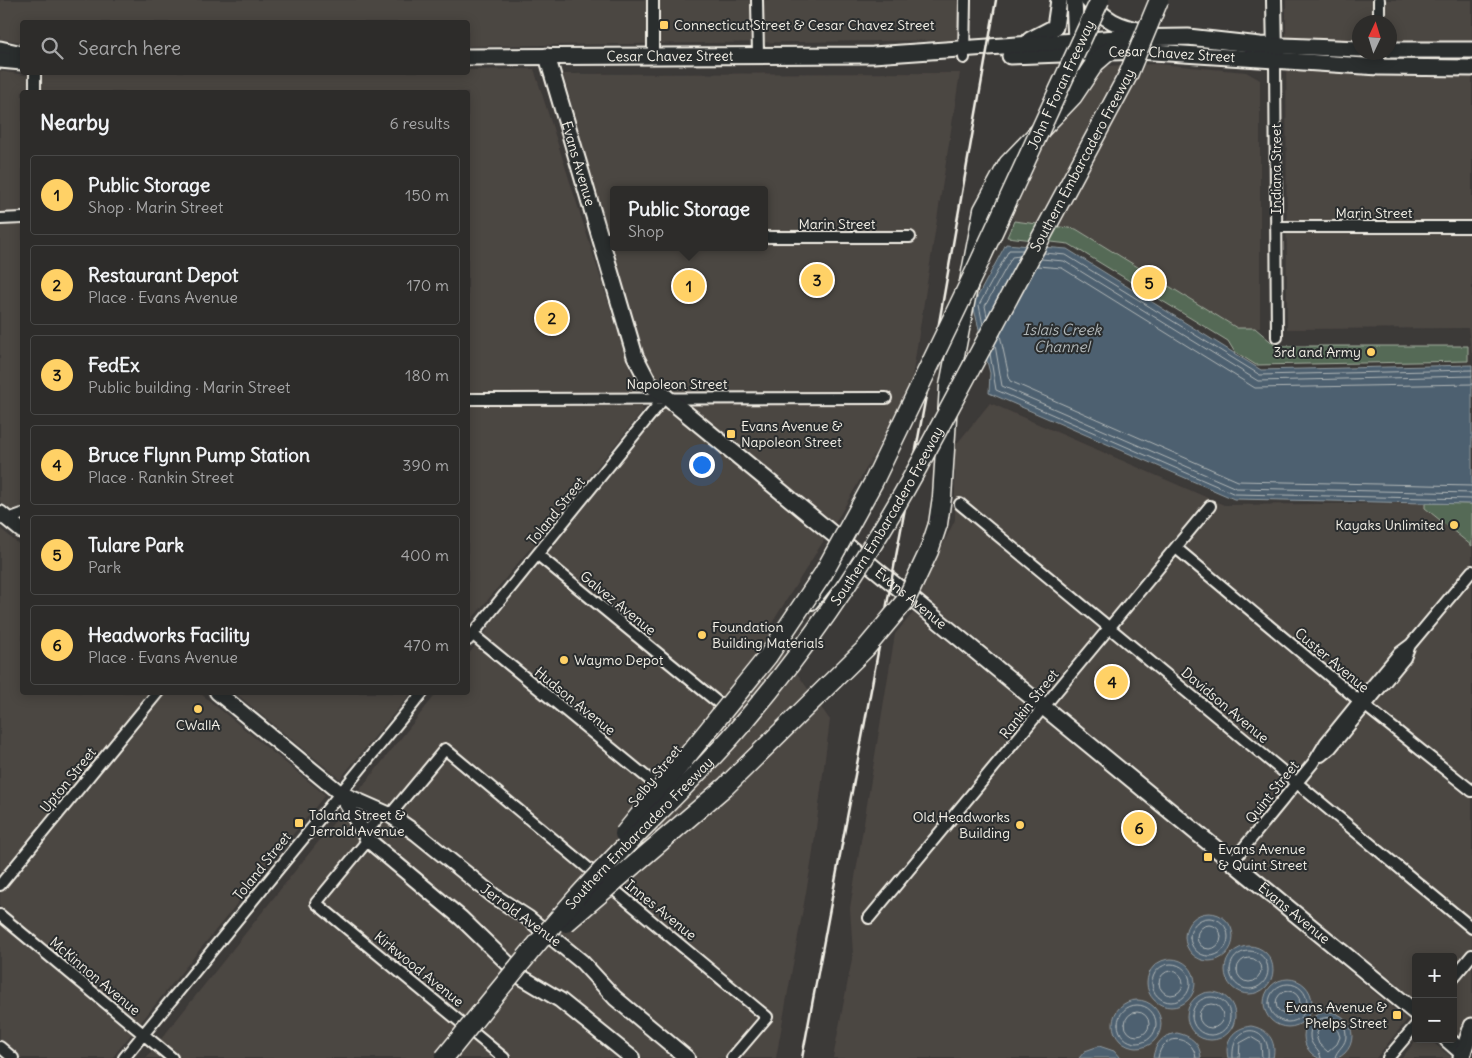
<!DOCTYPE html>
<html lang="en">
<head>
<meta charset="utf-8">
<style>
	body { margin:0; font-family:Delius,sans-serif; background:#393836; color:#f1f3f6 }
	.controls { position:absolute; right:15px; bottom:15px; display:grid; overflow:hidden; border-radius:5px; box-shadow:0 2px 12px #0003 }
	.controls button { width:45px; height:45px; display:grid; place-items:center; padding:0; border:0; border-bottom:1px solid #484847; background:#2d2c2a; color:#f1f3f6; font:25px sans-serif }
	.compass { position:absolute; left:1352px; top:15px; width:45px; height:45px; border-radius:50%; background:#2d2c2a; box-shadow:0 2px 12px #0003; rotate:4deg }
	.you { position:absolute; left:701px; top:464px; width:18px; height:18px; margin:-12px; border:4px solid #fff; border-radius:50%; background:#1a73e8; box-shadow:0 0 0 8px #1a73e833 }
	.badge { display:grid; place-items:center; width:32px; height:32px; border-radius:50%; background:#ffd166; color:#111; font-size:16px; font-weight:700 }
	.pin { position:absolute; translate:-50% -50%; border:2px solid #fff; box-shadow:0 1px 5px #0006 }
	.popup { position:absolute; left:610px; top:186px; width:158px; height:65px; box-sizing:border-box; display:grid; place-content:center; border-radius:5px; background:#2d2c2a; filter:drop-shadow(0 1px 4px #0005); font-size:16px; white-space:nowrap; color:#a7a7a8 }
	.popup b { font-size:19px; color:#f1f3f6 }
	.popup::after { content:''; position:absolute; left:50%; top:100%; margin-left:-10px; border:10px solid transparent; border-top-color:#2d2c2a }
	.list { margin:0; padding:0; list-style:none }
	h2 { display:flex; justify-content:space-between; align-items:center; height:65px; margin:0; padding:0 20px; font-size:21px }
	h2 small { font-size:16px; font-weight:400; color:#a7a7a8 }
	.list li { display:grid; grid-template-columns:32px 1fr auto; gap:15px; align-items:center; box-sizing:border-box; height:80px; margin:0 10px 10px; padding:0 10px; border:1px solid #484847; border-radius:5px }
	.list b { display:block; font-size:19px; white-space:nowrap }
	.list p { margin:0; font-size:16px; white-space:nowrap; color:#a7a7a8 }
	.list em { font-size:16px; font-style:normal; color:#a7a7a8 }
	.icon { flex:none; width:28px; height:28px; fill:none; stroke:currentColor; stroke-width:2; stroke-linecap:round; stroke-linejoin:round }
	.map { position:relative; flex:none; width:1472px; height:1058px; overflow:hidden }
	.search { position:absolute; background:#2d2c2a; box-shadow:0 2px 12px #0003; left:20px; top:20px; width:450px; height:55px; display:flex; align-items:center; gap:12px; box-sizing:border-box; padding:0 18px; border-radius:5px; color:#a7a7a8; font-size:19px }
	.panel { position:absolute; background:#2d2c2a; box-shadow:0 2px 12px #0003; left:20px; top:90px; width:450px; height:605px; border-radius:5px }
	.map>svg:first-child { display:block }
	.built { fill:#4c4642; fill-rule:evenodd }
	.green { fill:#546a56; stroke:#a4ae9f }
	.water { fill:#4d606f; stroke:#909a9f }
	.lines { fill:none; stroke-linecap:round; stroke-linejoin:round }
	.shore { stroke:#b1b7b8; stroke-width:1 }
	.street-casing { stroke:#f4f1e8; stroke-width:14 }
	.secondary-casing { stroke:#f4f1e8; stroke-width:18 }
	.primary-casing { stroke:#f4f1e8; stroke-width:19 }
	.highway-casing { stroke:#f4f1e8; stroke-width:21 }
	.street { stroke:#2a2d2e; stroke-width:10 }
	.secondary { stroke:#2a2d2e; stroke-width:14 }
	.primary { stroke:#2a2d2e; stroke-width:15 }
	.highway { stroke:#2a2d2e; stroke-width:18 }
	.tram { stroke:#f4f1e8; stroke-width:1 }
	.rail { stroke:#f4f1e8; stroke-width:2.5 }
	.highway-bridge-casing { stroke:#f4f1e8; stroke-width:21; stroke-linecap:butt }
	.highway-bridge { stroke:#2a2d2e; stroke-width:18 }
	.poi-dot { fill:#ffd166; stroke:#2a2d2e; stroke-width:2 }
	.labels { text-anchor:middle; stroke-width:4; stroke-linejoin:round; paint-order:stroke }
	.poi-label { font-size:14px; fill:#f4f1e8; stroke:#2a2d2e; text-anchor:start }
	.street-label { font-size:14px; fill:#f4f1e8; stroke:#2a2d2e }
	.water-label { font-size:15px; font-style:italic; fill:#b1b7b8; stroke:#2a2d2e }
</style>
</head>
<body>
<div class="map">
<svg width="1472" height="1058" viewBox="0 0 1472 1058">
	<rect width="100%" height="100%" fill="#3c3a38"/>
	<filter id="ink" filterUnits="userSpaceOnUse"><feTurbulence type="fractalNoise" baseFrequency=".02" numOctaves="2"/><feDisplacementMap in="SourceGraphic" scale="10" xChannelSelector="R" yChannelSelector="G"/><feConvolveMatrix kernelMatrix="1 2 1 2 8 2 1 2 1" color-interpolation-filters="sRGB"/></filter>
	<g filter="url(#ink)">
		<path class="built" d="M0,0H964L962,40L468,46V22H22V42L0,39Z
			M1286,0H1472V359L1468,328L1287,329ZM1360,22H1390V52H1360Z
			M1158,64L1246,72L1260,80V328L1238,329L1076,229L1014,221L1011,213L1053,125L1096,71L1104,66Z
			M534,69L643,411L468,624V92H22V519L0,501V71L25,75H46L50,72H468V70Z
			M960,73L910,391L841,513L767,631L830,720L812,859L776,1058H146L437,693L468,692V655L488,629L487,628L659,415L563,74ZM614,190H764V247H614Z
			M990,403L1224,505L1425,503V508L1472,546V1026L1465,1042L1453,1032V957H1416V1001L919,592L955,520V446Z
			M0,528L22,547V692L200,693L325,795L112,1058H0Z
			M913,613L1217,860L1407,1020L1376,1058H833L853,954L850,908L895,634Z
			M235,693H411L340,779Z
			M1417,1039H1429L1452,1058H1402Z"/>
		<path class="green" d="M1014,221L1076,229L1237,328H1255L1276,346H1468V361L1256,365L1234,351L1228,341L1069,244L1007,237Z
			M1425,503L1472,504V546L1425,508Z"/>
		<path class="water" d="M1006,244L1067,249L1261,370L1472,365V504L1234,499L989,393L990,373L973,305Z
			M1185 937a24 24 0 1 1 48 0a24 24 0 1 1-48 0Z
			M1225 970a24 24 0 1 1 48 0a24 24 0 1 1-48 0Z
			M1147 983a24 24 0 1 1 48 0a24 24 0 1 1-48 0Z
			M1264 1003a24 24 0 1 1 48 0a24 24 0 1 1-48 0Z
			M1187 1016a24 24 0 1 1 48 0a24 24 0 1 1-48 0Z
			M1113 1024a24 24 0 1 1 48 0a24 24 0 1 1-48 0Z
			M1304 1036a24 24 0 1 1 48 0a24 24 0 1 1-48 0Z
			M1251,1026C1268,1029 1277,1041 1273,1058H1228C1224,1041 1233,1028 1251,1026Z
			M1177,1033C1191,1036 1200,1043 1201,1058H1153C1155,1043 1163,1035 1177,1033Z
			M1099,1046L1114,1051L1120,1058H1079L1085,1051Z"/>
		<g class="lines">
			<path class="shore" d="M1044,253L1066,255L1260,375L1472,370
				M1041,259L1064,261L1258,381L1472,376
				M1037,266L1062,268L1255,388L1472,384
				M987,316L985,306L1012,257L1020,256
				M983,325L979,305L1009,250H1023
				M1000,335L1010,381L1238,481L1472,486
				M995,345L1002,386L1236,488L1472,493
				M990,354L996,390L1235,494L1472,499
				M1190 937a19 19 0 1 1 38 0a19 19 0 1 1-38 0Z
				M1197 937a12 12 0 1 1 24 0a12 12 0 1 1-24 0Z
				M1230 970a19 19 0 1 1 38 0a19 19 0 1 1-38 0Z
				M1237 970a12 12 0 1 1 24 0a12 12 0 1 1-24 0Z
				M1152 983a19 19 0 1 1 38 0a19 19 0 1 1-38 0Z
				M1159 983a12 12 0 1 1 24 0a12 12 0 1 1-24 0Z
				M1269 1003a19 19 0 1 1 38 0a19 19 0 1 1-38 0Z
				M1276 1003a12 12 0 1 1 24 0a12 12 0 1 1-24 0Z
				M1192 1016a19 19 0 1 1 38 0a19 19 0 1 1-38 0Z
				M1199 1016a12 12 0 1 1 24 0a12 12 0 1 1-24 0Z
				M1118 1024a19 19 0 1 1 38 0a19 19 0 1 1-38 0Z
				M1125 1024a12 12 0 1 1 24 0a12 12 0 1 1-24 0Z
				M1328,1023L1336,1026L1340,1037L1337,1044L1328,1052L1319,1044L1316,1036L1320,1026Z
				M1158,1058C1161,1033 1193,1033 1196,1058
				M1233,1058C1230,1021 1272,1022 1268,1058
				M1239,1058L1240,1043L1251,1037L1261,1043L1262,1058
				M1321,1058C1320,1049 1309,1046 1310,1034C1311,1012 1345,1012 1346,1034C1347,1046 1336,1049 1335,1058"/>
			<g class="street-casing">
				<path id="street" d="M653,0V56
					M757,0L758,55
					M1379,0V22
					M1379,52V67
					M964,58L965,0
					M1275,61L1277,337
					M35,72V92
					M0,219L22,218
					M1276,227H1472
					M764,237H910
					M600,238H614
					M468,399L886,398
					M960,504L1472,928
					M8,519L22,514
					M1176,548L1363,704L1472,791
					M538,555L727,710
					M812,604L855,551
					M472,634L661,789
					M468,640L664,398
					M1321,756L1331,748L1405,658L1410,645
					M1232,862L1313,763L1325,743L1359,701L1399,653L1411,644L1472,571
					M0,885L158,692
					M0,915L172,1058
					M869,918L1210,506
					M1453,978L1472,955
					M0,1047L13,1058
					M124,1058L423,692
					M504,1058L316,903L368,840L369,829L380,816L390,815L445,749L767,1017L732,1058
					M1388,1058L1416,1025"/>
			</g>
			<g class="secondary-casing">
				<path id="secondary" d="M1274,0L1275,55
					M0,513L22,531
					M217,692L340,793L390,815L416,833L494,896L528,918L582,962L615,998L687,1058
					M340,793L368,840L461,918L523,978L560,1000L632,1058"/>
			</g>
			<g class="primary-casing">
				<g id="primary">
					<path d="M1088,0C1103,19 1120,28 1145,31"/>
					<path d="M1030,40L1055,27L1059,0"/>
					<path d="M0,49L22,54"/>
					<path d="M1072,50L1076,40L1074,0"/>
					<path d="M1390,50H1472"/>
					<path id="s1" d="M547,56L635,356L649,383L1416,1013"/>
					<path id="s2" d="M1010,56L1138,51L1379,67L1472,68"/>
					<path id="s3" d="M468,57L873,55L1117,38L1188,37L1260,45L1360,49"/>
					<path d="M0,60L22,62"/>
					<path d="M1447,1039L1463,1053"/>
					<path d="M1461,1058L1472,1026"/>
				</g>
			</g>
			<g class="highway-casing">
				<path id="highway" d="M938,524L942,497L949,386L983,210L1008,164L1073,96L1095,63L1109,51"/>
			</g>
			<use href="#street" class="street"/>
			<use href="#secondary" class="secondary"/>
			<use href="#primary" class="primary"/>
			<use href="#highway" class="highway"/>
			<path class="tram" d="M1470,1058L1472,1052"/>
			<path class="rail" d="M802,1058L929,380L996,0"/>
			<g class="highway-bridge-casing">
				<g id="highway-bridge">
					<path id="s4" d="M624,834L768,656L823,574L873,483L978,265L1100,0"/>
					<path d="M566,923L726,786L866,648L906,600L929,551L938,524"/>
					<path id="s5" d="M444,1058C488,1004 531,949 578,896C627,841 682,792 731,737C804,654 865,563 918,467L1128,75L1159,0"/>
				</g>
			</g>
			<use href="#highway-bridge" class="highway-bridge"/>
		</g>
	</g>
	<g class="poi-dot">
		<rect x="659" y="20" width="10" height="10" rx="2.5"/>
		<circle cx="1371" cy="352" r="5"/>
		<rect x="726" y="429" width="10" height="10" rx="2.5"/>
		<circle cx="1454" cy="525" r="5"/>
		<circle cx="702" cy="635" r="5"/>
		<circle cx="564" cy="660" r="5"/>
		<circle cx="198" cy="709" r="5"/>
		<rect x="294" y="818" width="10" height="10" rx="2.5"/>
		<circle cx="1020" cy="825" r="5"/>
		<rect x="1203" y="852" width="10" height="10" rx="2.5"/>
		<rect x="1392" y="1010" width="10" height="10" rx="2.5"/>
	</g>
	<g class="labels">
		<g class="poi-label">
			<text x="674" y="30">Connecticut Street &amp; Cesar Chavez Street</text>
			<text x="1361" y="357" text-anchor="end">3rd and Army</text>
			<text x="741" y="431">Evans Avenue &amp;<tspan x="741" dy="16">Napoleon Street</tspan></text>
			<text x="1444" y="530" text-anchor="end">Kayaks Unlimited</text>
			<text x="712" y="632">Foundation<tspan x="712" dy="16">Building Materials</tspan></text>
			<text x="574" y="665">Waymo Depot</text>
			<text x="198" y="730" text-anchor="middle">CWallA</text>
			<text x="309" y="820">Toland Street &amp;<tspan x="309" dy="16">Jerrold Avenue</tspan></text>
			<text x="1010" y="822" text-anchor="end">Old Headworks<tspan x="1010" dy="16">Building</tspan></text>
			<text x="1218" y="854">Evans Avenue<tspan x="1218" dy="16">&amp; Quint Street</tspan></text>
			<text x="1387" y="1012" text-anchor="end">Evans Avenue &amp;<tspan x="1387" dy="16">Phelps Street</tspan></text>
		</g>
		<g class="street-label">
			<text dy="5" stroke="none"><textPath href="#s2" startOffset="162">Cesar Chavez Street</textPath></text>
			<text dy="5" stroke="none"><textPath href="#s3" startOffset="202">Cesar Chavez Street</textPath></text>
			<text dy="5" stroke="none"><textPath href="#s4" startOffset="872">John F Foran Freeway</textPath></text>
			<text dy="5" stroke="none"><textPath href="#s5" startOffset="1108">Southern Embarcadero Freeway</textPath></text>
			<text dy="5" stroke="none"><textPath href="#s1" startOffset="112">Evans Avenue</textPath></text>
			<text transform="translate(1276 169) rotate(-90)" y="5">Indiana Street</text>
			<text x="1374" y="218">Marin Street</text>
			<text x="837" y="229">Marin Street</text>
			<text x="677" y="389">Napoleon Street</text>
			<text transform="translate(556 511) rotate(-51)" y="5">Toland Street</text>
			<text dy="5" stroke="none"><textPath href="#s5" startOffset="702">Southern Embarcadero Freeway</textPath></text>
			<text dy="5" stroke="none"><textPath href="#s1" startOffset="682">Evans Avenue</textPath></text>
			<text transform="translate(618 603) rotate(39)" y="5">Galvez Avenue</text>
			<text transform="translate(1332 660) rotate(40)" y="5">Custer Avenue</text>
			<text transform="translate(575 701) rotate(39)" y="5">Hudson Avenue</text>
			<text transform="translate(1029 704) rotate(-51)" y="5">Rankin Street</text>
			<text transform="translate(1225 705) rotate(40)" y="5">Davidson Avenue</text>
			<text transform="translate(655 776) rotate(-51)" y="5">Selby Street</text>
			<text transform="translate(68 780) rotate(-51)" y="5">Upton Street</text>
			<text transform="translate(1272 792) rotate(-51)" y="5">Quint Street</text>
			<text dy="5" stroke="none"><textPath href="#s5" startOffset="298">Southern Embarcadero Freeway</textPath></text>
			<text transform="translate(262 866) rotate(-51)" y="5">Toland Street</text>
			<text transform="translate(661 910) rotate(39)" y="5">Innes Avenue</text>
			<text dy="5" stroke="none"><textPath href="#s1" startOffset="1178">Evans Avenue</textPath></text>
			<text transform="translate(521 915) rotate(36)" y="5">Jerrold Avenue</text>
			<text transform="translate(419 969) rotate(39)" y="5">Kirkwood Avenue</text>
			<text transform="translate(95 976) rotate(40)" y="5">McKinnon Avenue</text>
		</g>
		<g class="water-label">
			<text x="1062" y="335">Islais Creek<tspan x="1062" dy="17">Channel</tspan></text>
		</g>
	</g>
</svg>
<div class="controls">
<button>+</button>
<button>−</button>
</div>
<svg class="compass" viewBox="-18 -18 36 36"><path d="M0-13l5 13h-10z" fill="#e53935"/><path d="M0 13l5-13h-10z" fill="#a7a7a8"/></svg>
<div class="you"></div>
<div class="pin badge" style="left:689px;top:286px">1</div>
<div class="popup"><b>Public Storage</b>Shop</div>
<div class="pin badge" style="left:552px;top:318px">2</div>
<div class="pin badge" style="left:817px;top:280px">3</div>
<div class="pin badge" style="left:1112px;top:682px">4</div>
<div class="pin badge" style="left:1149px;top:283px">5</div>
<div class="pin badge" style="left:1139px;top:828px">6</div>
<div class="search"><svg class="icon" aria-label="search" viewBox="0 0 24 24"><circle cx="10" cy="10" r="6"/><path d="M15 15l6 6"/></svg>Search here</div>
<section class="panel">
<h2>Nearby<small>6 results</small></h2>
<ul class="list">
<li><span class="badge">1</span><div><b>Public Storage</b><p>Shop · Marin Street</p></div><em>150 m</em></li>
<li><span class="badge">2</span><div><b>Restaurant Depot</b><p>Place · Evans Avenue</p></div><em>170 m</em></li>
<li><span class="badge">3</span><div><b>FedEx</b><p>Public building · Marin Street</p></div><em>180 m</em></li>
<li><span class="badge">4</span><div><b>Bruce Flynn Pump Station</b><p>Place · Rankin Street</p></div><em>390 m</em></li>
<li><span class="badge">5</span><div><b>Tulare Park</b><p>Park</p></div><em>400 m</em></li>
<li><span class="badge">6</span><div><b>Headworks Facility</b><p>Place · Evans Avenue</p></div><em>470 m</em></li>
</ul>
</section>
</div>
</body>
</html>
